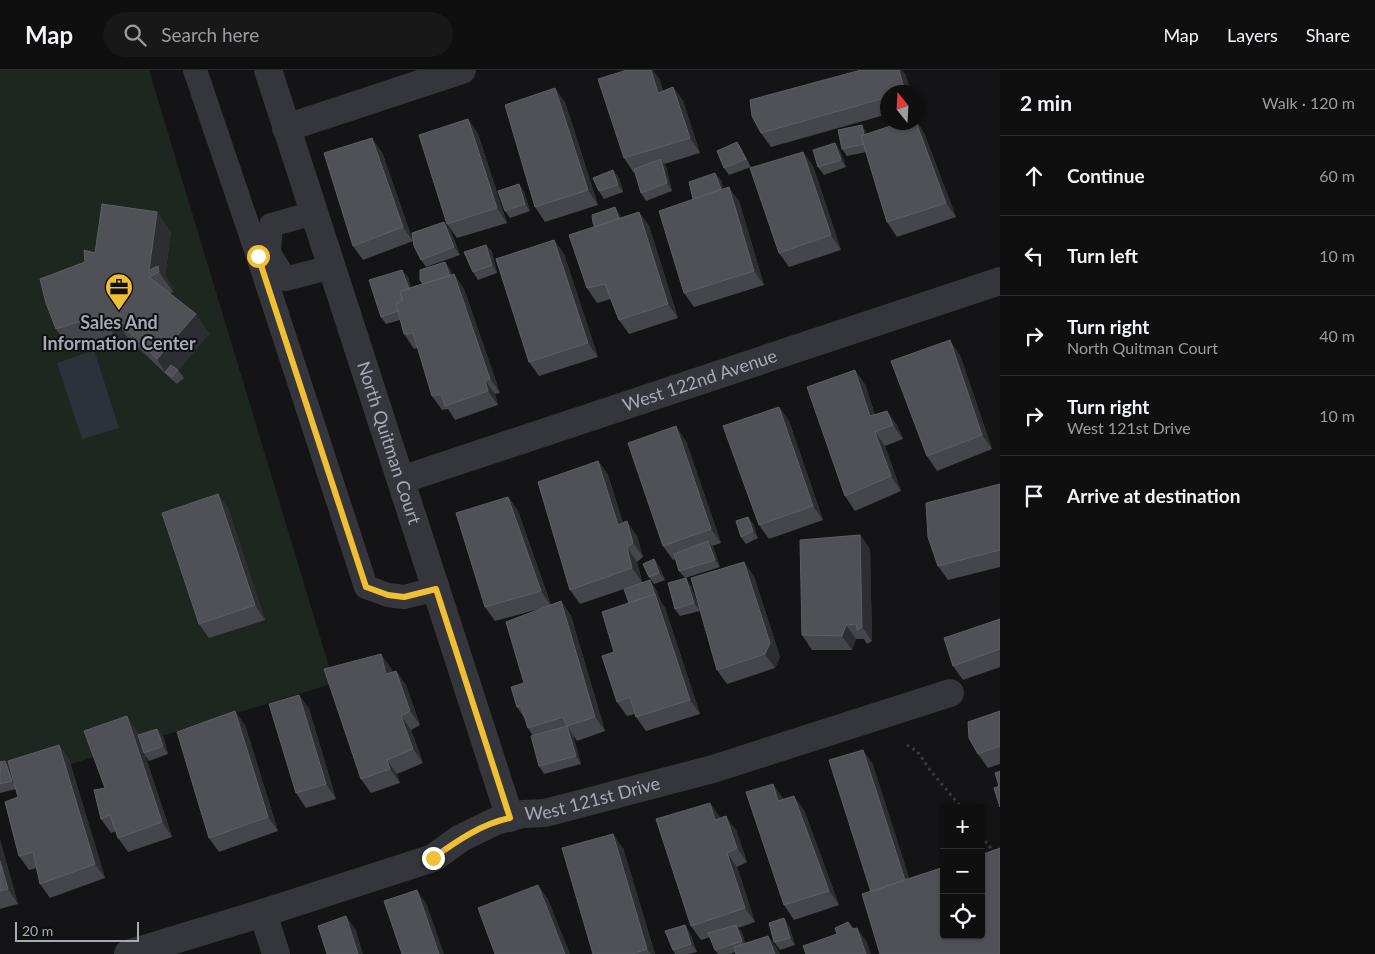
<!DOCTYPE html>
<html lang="en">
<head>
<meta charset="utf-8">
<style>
	body { margin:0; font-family:Lato,sans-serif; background:#181819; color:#f1f3f6 }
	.controls { position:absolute; right:15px; bottom:15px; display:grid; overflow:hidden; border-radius:5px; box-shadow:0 1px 4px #0004 }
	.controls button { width:45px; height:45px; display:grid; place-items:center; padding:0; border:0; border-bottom:1px solid #2f2f30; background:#0f0f10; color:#f1f3f6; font:25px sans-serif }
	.compass { position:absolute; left:880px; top:15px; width:45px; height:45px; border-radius:50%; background:#0f0f10; box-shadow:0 1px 4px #0004; rotate:342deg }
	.scale { position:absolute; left:15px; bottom:12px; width:124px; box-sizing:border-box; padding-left:5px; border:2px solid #a6aab6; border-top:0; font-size:14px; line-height:18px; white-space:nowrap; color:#a6aab6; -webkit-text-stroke:4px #0f0f11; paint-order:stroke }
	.stop { position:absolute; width:15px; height:15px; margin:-11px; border:4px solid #f0bf32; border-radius:50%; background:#fff }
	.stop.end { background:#f0bf32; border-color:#fff; box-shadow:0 1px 5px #0008 }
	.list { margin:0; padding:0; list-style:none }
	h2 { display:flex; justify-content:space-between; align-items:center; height:65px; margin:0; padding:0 20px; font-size:21px }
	h2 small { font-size:16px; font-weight:400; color:#9b9c9f }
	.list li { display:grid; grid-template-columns:32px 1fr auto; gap:15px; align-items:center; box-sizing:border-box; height:80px; padding:0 20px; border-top:1px solid #2f2f30 }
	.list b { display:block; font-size:19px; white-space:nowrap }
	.list p { margin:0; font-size:16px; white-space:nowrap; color:#9b9c9f }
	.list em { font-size:16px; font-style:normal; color:#9b9c9f }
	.icon { flex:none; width:28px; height:28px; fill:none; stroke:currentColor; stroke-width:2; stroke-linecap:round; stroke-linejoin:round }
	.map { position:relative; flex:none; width:1000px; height:884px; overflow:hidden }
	header { display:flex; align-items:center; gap:30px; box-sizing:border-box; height:70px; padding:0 25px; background:#0f0f10; border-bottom:1px solid #2f2f30 }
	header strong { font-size:24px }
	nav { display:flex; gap:28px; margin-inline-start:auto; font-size:18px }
	.search { width:350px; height:45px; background:#181819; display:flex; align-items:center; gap:12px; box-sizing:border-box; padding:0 18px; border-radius:28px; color:#9b9c9f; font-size:19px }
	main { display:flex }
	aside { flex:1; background:#0f0f10 }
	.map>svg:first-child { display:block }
	.green { fill:#1e2620 }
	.water { fill:#2a323a }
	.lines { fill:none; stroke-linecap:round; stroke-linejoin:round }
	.path { stroke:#3b3c42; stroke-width:3; stroke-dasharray:2.5 4; stroke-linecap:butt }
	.lane { stroke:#35363b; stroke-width:24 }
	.street { stroke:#35363b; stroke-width:28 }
	.wall { fill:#45464b }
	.shaded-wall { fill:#2d2e31 }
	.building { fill:#505157; stroke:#5d5f66 }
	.route { stroke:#f0bf32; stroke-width:6 }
	.labels { text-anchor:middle; stroke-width:4; stroke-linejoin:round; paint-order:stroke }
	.poi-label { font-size:18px; font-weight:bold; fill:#a6aab6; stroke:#0f0f11 }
	.street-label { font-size:18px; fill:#a6aab6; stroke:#0f0f11 }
</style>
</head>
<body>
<header>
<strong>Map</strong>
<div class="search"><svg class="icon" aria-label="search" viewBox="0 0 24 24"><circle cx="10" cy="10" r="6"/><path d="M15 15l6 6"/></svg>Search here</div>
<nav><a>Map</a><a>Layers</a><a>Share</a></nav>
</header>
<main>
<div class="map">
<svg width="1000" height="884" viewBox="0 0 1000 884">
	<rect width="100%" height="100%" fill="#141416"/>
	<path class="green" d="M0,0H149L334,613L0,716Z"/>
	<path class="water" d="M94,280L119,358L82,369L57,293Z"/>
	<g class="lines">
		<path class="path" d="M907,675L917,681L930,700L962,738
			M981,766L1000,790"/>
		<path class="lane" d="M195,0L258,186
			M314,143L271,155L269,183L285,209L332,197
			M269,183L258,186L366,517L388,525L404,527L436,519"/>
		<g class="street">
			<path id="s1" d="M268,0L510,748"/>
			<path d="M286,58L462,0"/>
			<path id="s2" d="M401,410L1000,211"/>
			<path d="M263,843L276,884"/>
			<path id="s3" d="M128,884L263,843L433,788L461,768L496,751L523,744L545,743L713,699L950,623"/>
		</g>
	</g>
	<path class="wall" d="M906,5L888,22V44L771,77L761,63Z
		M659,8L663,21L673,17L683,31L700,83L664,94L666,97L672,121L646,131L641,123L635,102L634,103L624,88Z
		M565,32L598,135L545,152L535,137Z
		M468,49L478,64L507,153L457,168L447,154Z
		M902,52H917L924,63L956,147L897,167L887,152L866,82L847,86L842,79L867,63V64Z
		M737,72L742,80L751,97L729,105L724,98Z
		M835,73L840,81L846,97L824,105L818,97Z
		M382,82L413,171L450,159L460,185L426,197L421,190L413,171L363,190L353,176Z
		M803,82L813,96L841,180L789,197L779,183Z
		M619,108L623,122L604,129L599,121Z
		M721,110L723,119L739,131L764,215L694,237L684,223L693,129Z
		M519,114L524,122L530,141L510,148L505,141Z
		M157,142L171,162L165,206L172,216L173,222L170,223L196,244L209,264L178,300L184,308L177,314L171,309L128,268L122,276L114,264L70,279L56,259L85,192L95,183Z
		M639,142L649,156L678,248L629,264L619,250L611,229L597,233L587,218L595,157L620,145L621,148Z
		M554,170L564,184L598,287L539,306L529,292Z
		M486,175L492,182L497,203L478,210L473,202Z
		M445,192L450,199L452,205L454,204L464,219L500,323L495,324L498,335L455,350L448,339L442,340L432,326L418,278L414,279L404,264L400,250L386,254L381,247L408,207L411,218L423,214L420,210Z
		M960,285L992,379L937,401L927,386Z
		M865,314L875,345L887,341L897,355L903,369L885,376L901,421L855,441L845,426Z
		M779,337L789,351L823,450L769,469L759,455Z
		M686,371L721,473L712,476L720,497L685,508L679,501L676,489L673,490L663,476Z
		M598,391L608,405L623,453L637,466L643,487L637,492L642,512L655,518L661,532L665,538L700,644L646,661L636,647L635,644L627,646L617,632L614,582L629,533L624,519L580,534L570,520Z
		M1000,414V497L948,510L938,496Z
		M218,424L228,438L265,550L209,568L199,554Z
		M508,427L518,441L551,535L561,531L571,546L605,661L577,671L573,665L581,694L544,704L539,696L533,666L528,658L525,649L517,637L546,537L495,551L485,537Z
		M748,447L753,454L758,468L746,474L741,467Z
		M860,465L870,479L872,571L867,574L864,569H856L852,580H812L802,565Z
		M654,489L659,496L665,510L654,514L649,507Z
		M754,506L780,587L775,598L727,614L717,600Z
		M691,516L700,541L680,546L675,539Z
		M1000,549V597L963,610L953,596Z
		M391,598L392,602L396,601L406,615L420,655L411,660L423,693L397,704L400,713L371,723L361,709Z
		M299,625L309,639L336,729L306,738L296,723Z
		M1000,641V694L988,698L978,684Z
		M245,655L278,761L219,782L209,768Z
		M157,659L163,666L168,684L149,691L145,685L172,767L128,782L118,768L116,761L111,763L101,749L105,718L137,661L139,665Z
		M59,675L69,689L105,808L50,828L40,814L37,798L29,800L19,786L18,727L16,719L0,723V692L5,691L10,698Z
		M773,714L783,729L804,740L839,835L794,850L784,835Z
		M720,747V748L736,760L747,792L737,797L755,852L738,858L742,862L745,873L768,866L778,880L735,882L730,884H718L715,880L710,867L701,870L691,856Z
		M0,770L18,834L0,839Z
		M623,778L655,884H593Z
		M685,855L690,863L697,882L689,884H675L673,880Z
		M789,856L795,875L780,880L774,872Z"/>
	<path class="shaded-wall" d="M651,0H653L659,8L668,37L658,23Z
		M899,0H902L906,5L911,22H905Z
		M673,17L683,31L700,83L690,68Z
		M555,18L565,32L598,135L588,120Z
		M468,49L478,64L507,153L497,138Z
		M916,52H917L924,63L956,147L946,133Z
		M862,55L867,63L871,82L866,74Z
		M372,68L382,82L413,171L403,157Z
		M835,73L840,81L846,97L841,90Z
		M803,82L813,96L841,180L831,165Z
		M661,89L666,97L672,121L667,113Z
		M613,100L619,108L623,122L618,115Z
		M715,103L721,110L727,131L722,124Z
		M519,114L524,122L530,141L525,134Z
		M729,117L739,131L764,215L754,201Z
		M615,137L620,145L626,161L621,154Z
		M157,142L171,162L165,206L172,216L173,222L159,202L149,200Z
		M639,142L649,156L678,248L668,234Z
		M444,152L450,159L460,185L454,177Z
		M554,170L564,184L598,287L588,273Z
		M486,175L492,182L497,203L492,195Z
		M445,192L450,199L458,219L452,211Z
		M402,200L408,207L416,234L411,227Z
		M454,204L464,219L500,323L490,309Z
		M196,244L209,264L177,302H165L157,289Z
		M114,248L128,268L122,276L108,256Z
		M950,270L960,285L992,379L982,365Z
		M855,300L865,314L880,361L870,346Z
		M485,310L495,324L498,335L488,321Z
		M779,337L789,351L823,450L813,436Z
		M887,341L897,355L903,369L893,355Z
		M676,356L686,371L721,473L711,459Z
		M875,362L885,376L901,421L891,406Z
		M598,391L608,405L628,469L618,455Z
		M218,424L228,438L265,550L255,535Z
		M508,427L518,441L551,536L541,521Z
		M748,447L753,454L758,468L753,461Z
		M627,451L637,466L643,487L633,473Z
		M860,465L870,479L872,571L862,557Z
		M708,471L714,478L720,497L715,490Z
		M627,477L637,492L642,512L632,498Z
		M654,489L659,496L665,510L659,503Z
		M744,492L754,506L780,587L775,598L765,584Z
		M686,508L691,516L700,541L694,533Z
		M650,510L655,518L661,532L665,538L700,644L690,630Z
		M561,531L571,546L605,661L595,647Z
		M846,555L856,569L852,580L842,566Z
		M381,584L391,598L396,619L386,604Z
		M396,601L406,615L420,655L410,641Z
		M299,625L309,639L336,729L326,714Z
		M235,641L245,655L278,761L268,747Z
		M127,646L137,661L172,767L162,752Z
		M401,646L411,660L423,693L413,679Z
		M568,657L573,665L581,694L576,686Z
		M157,659L163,666L168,684L163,676Z
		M59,675L69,689L105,808L95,794Z
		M863,680L873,694L918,835L908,820Z
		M387,690L397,704L400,713L390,699Z
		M5,691L10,698L17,719L12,711Z
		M773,714L783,728L788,745L778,731Z
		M794,726L804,740L839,835L829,821Z
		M710,733L720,747L725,765L715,750Z
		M726,746L736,760L747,792L737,778Z
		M613,764L623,778L655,884H651L647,879Z
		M0,770L18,834L8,819L0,791Z
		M727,783L737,797L755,852L745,838Z
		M538,815L548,829L570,884H565Z
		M417,820L427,835L444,884H439Z
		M346,846L356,860L363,884H358Z
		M784,848L789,856L795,875L790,868Z
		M685,855L690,863L697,882L691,874Z
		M736,855L742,862L747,879L742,871Z
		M857,858L867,872L871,884H866Z
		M768,866L778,880L780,884H775Z"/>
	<path class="building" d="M627,0H651L658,23L673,17L690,68L624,88L598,9Z
		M861,0H899L905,22H888V27L761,63L752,46L750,30Z
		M555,18L588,120L535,137L505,35Z
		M468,49L497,138L447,154L419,65Z
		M902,52H916L946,133L887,152L861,66Z
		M862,55L864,65L861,66L864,74L842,79L838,60Z
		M372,68L403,157L353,176L324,83Z
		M737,72L746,89L724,98L717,81Z
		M835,73L841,90L818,97L813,80Z
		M803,82L831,165L779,183L750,98Z
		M661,89L667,113L641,123L634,99Z
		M613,100L618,115L599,121L593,108Z
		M715,103L721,119L693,129L689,112Z
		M519,114L525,134L505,141L498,121Z
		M729,117L754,201L684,223L659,141Z
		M102,134L157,142L149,200L158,196L159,202L149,207L196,244L157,289L114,248L108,256L103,244L56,259L46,233L40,209L85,192L84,180L95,183Z
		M615,137L619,149L595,157L593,153L592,145Z
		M639,142L668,234L619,250L605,214L587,218L569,165Z
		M444,152L454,177L421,190L414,176L412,163Z
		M554,170L588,273L529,292L496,189Z
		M486,175L492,195L473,202L464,182Z
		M445,192L450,206L423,214L420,210V200Z
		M402,200L409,219L400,221L402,230L398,231L399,233L396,234L398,241L381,247L369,210Z
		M454,204L490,309L485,310L488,321L445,336L441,324L432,326L413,263L404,264L396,234L403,231L400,221Z
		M950,270L982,365L927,386L891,291Z
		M171,295L178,300L172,307L165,302Z
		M855,300L870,346L887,341L893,355L875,362L891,406L845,426L807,317Z
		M779,337L813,436L759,455L723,356Z
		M676,356L711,459L663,476L628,373Z
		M598,391L618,455L627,451L633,473L627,477L632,498L570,520L538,412Z
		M1000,414V480L938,496L928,467L926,433Z
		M218,424L255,535L199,554L162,443Z
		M508,427L541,521L485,537L456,443Z
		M748,447L753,461L741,467L736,451Z
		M860,465L862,557L857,560L856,554L846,555L842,566L802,565L800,470Z
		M708,471L715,490L679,501L674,484Z
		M654,489L659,503L649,507L643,494Z
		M744,492L770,573L765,584L717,600L691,508Z
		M686,508L694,533L675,539L668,513Z
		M650,510L655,525V524L629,533L624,519Z
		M655,524L690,630L636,647L630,627L617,632L602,586L614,582L602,542Z
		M561,531L595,647L567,656L563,647L528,658L521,636L517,637L511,617L524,613L506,552Z
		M1000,549V579L953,596L944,568Z
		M381,584L386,604L396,601L410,641L401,646L413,679L387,690L390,699L361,709L324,599Z
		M299,625L326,714L296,723L269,634Z
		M235,641L268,747L209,768L177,662Z
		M1000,641V676L978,684L969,668L968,652Z
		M127,646L162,752L118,768L110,745L101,749L94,720L105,718L84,661Z
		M567,656L576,686L539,696L531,666Z
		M157,659L163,676L144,683L138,665Z
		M59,675L95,794L40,814L33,782L19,786L5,732L18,727L8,691Z
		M863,680L905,810L871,822L829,690Z
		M5,691L12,711L0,714V692Z
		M1000,701V737L994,718L999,716L995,703Z
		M773,714L778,731L794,726L829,821L784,835L746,722Z
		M710,733L715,750L726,746L737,778L727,783L745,838L691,856L656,749Z
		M613,764L647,879L632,884H593L562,778Z
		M1000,778V884H880L862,824L944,797V865H981V785Z
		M0,791L8,819L0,821Z
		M538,815L565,884H495L478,838Z
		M417,820L439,884H402L384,831Z
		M346,846L358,884H327L318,856Z
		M784,848L790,868L774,872L769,853Z
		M848,852L853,859L857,858L866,884H806L803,876L837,864L835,858Z
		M685,855L691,874L673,880L665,861Z
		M736,855L742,871L715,880L708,863Z
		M768,866L775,884H736L734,877Z"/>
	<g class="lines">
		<path class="route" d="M258,186L366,517L388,525L404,527L436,519L510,748C481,754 457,771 433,788"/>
	</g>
	<defs>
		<g id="office-pin" transform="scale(1.4375)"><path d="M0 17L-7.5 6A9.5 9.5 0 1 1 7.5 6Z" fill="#f0bf32" stroke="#0f0f11"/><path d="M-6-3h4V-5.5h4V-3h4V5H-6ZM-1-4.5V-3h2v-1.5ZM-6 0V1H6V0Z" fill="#111"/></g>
	</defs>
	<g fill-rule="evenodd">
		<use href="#office-pin" x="119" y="217"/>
	</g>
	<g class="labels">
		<g class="poi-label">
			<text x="119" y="259">Sales And<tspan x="119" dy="21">Information Center</tspan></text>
		</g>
		<g class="street-label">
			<text dy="6" stroke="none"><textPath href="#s2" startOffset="315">West 122nd Avenue</textPath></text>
			<text dy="6" stroke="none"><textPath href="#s1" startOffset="392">North Quitman Court</textPath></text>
			<text dy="6" stroke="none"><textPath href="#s3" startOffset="492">West 121st Drive</textPath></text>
		</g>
	</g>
</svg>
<div class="controls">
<button>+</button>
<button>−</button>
<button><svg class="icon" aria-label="locate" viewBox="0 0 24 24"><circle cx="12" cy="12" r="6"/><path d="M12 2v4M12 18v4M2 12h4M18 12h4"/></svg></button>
</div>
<svg class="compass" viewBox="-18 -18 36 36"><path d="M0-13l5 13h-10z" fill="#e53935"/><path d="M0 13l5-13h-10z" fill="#9b9c9f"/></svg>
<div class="scale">20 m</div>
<div class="stop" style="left:258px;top:186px"></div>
<div class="stop end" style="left:433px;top:788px"></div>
</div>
<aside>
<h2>2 min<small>Walk · 120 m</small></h2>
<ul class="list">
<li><svg class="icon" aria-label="ahead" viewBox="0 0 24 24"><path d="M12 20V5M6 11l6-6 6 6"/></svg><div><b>Continue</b></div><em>60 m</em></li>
<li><svg class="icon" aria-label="left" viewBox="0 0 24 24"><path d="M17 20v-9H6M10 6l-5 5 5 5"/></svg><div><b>Turn left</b></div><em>10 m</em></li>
<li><svg class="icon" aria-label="right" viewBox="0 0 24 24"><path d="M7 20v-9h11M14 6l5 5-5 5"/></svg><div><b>Turn right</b><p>North Quitman Court</p></div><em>40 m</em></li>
<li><svg class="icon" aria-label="right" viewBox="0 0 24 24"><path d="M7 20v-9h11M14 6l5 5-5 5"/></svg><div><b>Turn right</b><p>West 121st Drive</p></div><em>10 m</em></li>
<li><svg class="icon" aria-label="arrive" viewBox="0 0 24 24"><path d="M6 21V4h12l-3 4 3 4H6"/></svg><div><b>Arrive at destination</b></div></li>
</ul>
</aside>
</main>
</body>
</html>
